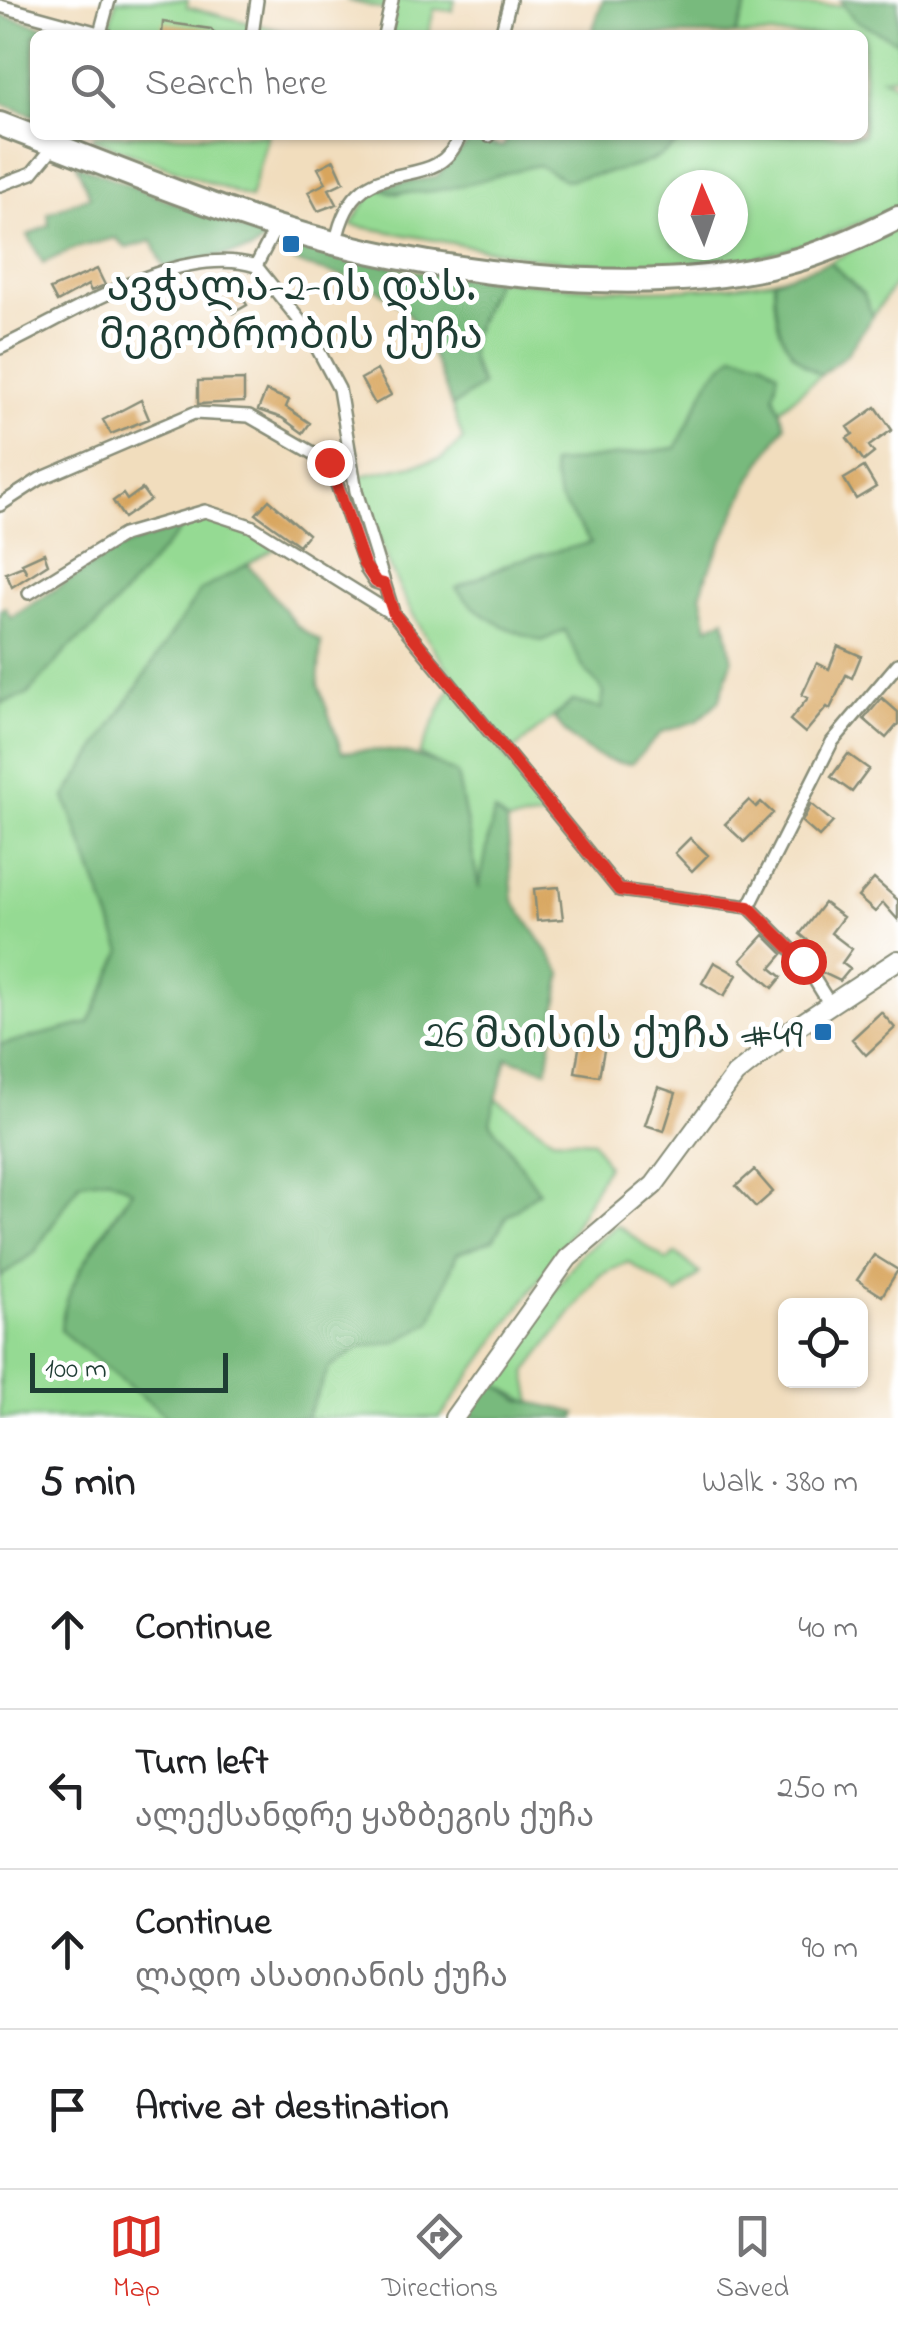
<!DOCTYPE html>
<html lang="en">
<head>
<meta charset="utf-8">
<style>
	body { margin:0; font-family:"Indie Flower","Noto Sans Georgian",sans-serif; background:#f2f2f2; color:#202124 }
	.controls { position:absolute; right:30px; bottom:30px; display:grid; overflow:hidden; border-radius:15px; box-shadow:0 2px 8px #0004 }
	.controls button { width:90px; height:90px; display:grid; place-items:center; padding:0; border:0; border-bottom:2px solid #e0e0e0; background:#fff; color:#202124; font:50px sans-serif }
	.compass { position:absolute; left:658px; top:170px; width:90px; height:90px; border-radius:50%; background:#fff; box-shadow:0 2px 8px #0004; rotate:358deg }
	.scale { position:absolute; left:30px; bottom:25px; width:198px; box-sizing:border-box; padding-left:10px; border:5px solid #1f3d34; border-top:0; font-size:28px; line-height:35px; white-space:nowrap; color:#1f3d34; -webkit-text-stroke:8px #fff; paint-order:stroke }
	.stop { position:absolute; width:30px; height:30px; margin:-22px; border:8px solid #d93025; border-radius:50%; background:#fff }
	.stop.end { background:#d93025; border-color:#fff; box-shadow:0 2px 10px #0008 }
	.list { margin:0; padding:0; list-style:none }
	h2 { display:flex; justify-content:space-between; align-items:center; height:130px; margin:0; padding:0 40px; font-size:42px }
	h2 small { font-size:32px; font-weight:400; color:#757577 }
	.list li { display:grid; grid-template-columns:65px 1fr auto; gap:30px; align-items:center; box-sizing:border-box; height:160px; padding:0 40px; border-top:2px solid #e0e0e0 }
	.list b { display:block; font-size:38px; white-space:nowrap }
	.list p { margin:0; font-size:32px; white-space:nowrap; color:#757577 }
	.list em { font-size:32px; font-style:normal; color:#757577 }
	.icon { flex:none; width:55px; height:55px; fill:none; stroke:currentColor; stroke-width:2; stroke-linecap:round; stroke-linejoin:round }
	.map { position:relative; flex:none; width:898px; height:1418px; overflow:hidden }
	.search { position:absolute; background:#fff; box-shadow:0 2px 8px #0004; left:30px; right:30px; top:30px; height:110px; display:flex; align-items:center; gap:25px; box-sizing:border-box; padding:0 35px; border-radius:15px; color:#757577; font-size:38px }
	.sheet { height:770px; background:#fff }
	nav { display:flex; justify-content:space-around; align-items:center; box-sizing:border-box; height:140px; border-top:2px solid #e0e0e0; background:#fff; font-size:28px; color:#757577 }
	nav a { display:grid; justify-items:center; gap:5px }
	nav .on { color:#d93025 }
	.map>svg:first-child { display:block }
	.green { fill:#95da93; stroke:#5a8c64; stroke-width:2.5; fill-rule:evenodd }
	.forest { fill:#78ba7d; stroke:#4c7c58; stroke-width:2.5 }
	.building { fill:#d8a55d }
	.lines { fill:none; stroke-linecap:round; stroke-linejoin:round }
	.street-casing { stroke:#888d78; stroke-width:16 }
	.secondary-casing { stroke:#888d78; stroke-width:22 }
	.highway-casing { stroke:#888d78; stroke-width:28 }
	.street { stroke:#fff; stroke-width:11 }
	.secondary { stroke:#fff; stroke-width:18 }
	.highway { stroke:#fff; stroke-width:22 }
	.route { stroke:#d93025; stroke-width:12 }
	.poi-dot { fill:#1f6fb2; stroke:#fff; stroke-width:4 }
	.labels { text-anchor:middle; stroke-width:10; stroke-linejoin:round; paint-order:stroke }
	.poi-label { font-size:42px; fill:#1f3d34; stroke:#fff }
</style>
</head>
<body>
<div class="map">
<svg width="898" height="1418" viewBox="0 0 898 1418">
	<rect width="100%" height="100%" fill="#fff"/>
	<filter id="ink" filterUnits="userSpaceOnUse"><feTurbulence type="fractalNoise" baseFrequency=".01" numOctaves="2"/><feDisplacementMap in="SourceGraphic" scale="20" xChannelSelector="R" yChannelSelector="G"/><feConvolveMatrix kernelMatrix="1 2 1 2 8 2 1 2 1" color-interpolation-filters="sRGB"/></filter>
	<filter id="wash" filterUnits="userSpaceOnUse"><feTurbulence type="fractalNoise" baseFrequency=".0048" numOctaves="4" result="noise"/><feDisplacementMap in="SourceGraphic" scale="40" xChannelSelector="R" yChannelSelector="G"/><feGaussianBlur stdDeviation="2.25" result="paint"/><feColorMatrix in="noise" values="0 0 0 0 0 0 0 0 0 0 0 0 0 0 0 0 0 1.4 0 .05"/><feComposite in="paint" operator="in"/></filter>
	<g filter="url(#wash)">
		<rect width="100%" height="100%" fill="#f1ddbd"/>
		<path class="green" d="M116,0H188L187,7L297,35H108Z
			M346,0H455L452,11L434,9L428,35H390L395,12Z
			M749,0H772L776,7L844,5L854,19L898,42V76L883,78L898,85V207L816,241L756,258L652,270L535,258L351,225L374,188L398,194L538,164L565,180C609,171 655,171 685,135H863V35H735ZM673,185H733V245H673Z
			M95,135H268L250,198L93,139Z
			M898,227V279L873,316L863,295L830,262Z
			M496,280C589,289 680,297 774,280C774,324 781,354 821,375L779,410L774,395L676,448L551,464L559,498L592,542L566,550C565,616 558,638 604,691L601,709L572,701L515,749L503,754L552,816L507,822L494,812L480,890L457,774L419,754L449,691L458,682C404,614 385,557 356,477L441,459L463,440L452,407L482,385L467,349Z
			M209,518L248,531L276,548L200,591L65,797L122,951L89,1023L0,1045V704L27,695L70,647L94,628L185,524Z
			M493,1096L552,1138L593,1141L607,1166L563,1246L440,1418H306L329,1368L360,1347L396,1342L431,1322L457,1253L493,1240L507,1216L539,1191L490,1122Z
			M108,1178L132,1190C106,1227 62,1287 61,1331L169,1418H0V1277L34,1253L80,1182Z
			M617,1225L667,1261L676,1253L700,1273L678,1294L628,1262L600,1275L526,1372L532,1403L490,1381L580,1255Z"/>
		<path class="forest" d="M603,0H749L735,35H591Z
			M840,0H898V42L854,19Z
			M0,15L63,32L35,35V116L0,103Z
			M509,135H685C656,171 609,171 565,180L538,165C481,177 433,203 374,188L436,177L471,140L503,147Z
			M76,164L267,239L252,250L164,267L152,241L126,248L116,238L75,248L43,263L28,235L49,225L48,213L90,196Z
			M283,243L425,273L496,280C481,316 456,349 482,385L452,407C430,344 415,295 343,276C320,270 296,267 279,250Z
			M830,262L864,295L873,316L846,355L821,375C781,354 774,324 774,280Z
			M734,354L762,360L778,372L774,395L785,425L752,477L707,574L701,593L708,627L725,619L732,661L719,701L697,721L662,732L631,764C599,763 572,744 554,718L573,701L601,709L604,692L582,666L565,630L542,641C506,629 479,618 456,588L515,561L591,543L559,498L551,464L676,448L711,377Z
			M185,524L94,628L70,647L27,695L0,703V610L5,607L11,618L119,548Z
			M248,564L297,626L321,642L318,684L342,752C392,748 412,750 457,774L479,888L494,812L507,822L513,900L562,973L547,1070L507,1058L490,1122L539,1191L507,1216L493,1240L457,1253L431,1322L396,1342L360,1347L329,1368L306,1418H169L61,1331C63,1281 107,1232 132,1190L108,1178L80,1182L34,1253L0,1277V1045L89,1023L122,951L65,797L200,591Z
			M490,1381L521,1400L577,1413L575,1418H465Z"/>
		<g id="blocks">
			<path class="building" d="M163,22L211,29L216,35H162Z
				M334,160L344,182L329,189L337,204L318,211L308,192L326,183L318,168Z
				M97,269L105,285L91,291L88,285L57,302L50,289Z
				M229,276L247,305L233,313L215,284Z
				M377,370L391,395L375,404L361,379Z
				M244,380V402L198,404V381Z
				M266,391L289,400L286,407L310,423L303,433L282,418L258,410Z
				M141,400L149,419L111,434L103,420Z
				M876,407L892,430L869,446L874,453L864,461L847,438L853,434L848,427Z
				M864,467L876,487L856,499L844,479Z
				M142,489L150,500L124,518L113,501L123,494L127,500Z
				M269,500L308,534L299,545L256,514Z
				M44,553L48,564L12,587L6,573L23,566L27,573L22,563Z
				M838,646L861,656L852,678L846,675L830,709L827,707L805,733L790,720L808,698L802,695L817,663L829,669Z
				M882,698L898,712V724L886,738L864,719Z
				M848,754L869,769L852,792L831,777Z
				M749,800L756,807L761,802L773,813L744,842L725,824Z
				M811,804L833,822L819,837L802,822Z
				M690,838L708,855L692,871L675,853Z
				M874,879L898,900V920L883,903L875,912L858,897Z
				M559,887L563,919L537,921L534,889Z
				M824,903L843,917L831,933L852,949L842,963L850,969L840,981L821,972L814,962L822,952L800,934Z
				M764,935L783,954L771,968L782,977L773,988L741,960Z
				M714,962L737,975L724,996L702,983Z
				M881,1012L895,1028L866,1055L852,1039Z
				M582,1031L607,1035L599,1076L575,1072Z
				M658,1087L676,1093L664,1131L645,1125Z
				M754,1170L773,1192L756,1207L736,1186Z
				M874,1255L898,1270L882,1296L857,1280Z"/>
		</g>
	</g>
	<g filter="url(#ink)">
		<use href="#blocks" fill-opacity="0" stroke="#888d78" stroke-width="2.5"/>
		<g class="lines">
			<g class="street-casing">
				<path id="street" d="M0,6L106,35
					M100,33L109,0
					M252,35L257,0
					M384,35L392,0
					M501,35L510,0
					M488,135L489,136
					M0,185L32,173L55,145
					M336,242C356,140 435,203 460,135
					M256,266L308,331L339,389L356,491L394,615
					M0,348C70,316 177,242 256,266L276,227
					M0,505L40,479L194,413L249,416L329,462L367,570L375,582L384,585
					M29,593L123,535L205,511L251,526L394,615L619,890L749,907
					M749,907L832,742L898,664
					M749,907L803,961L831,1006"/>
			</g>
			<g class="secondary-casing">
				<path id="secondary" d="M454,1418L568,1258L654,1185L735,1075L790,1031L898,960"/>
			</g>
			<g class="highway-casing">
				<path id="highway" d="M0,124C92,159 183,197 277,227C420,272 639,301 786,263C825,253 862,236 898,218"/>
			</g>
			<use href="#street" class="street"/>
			<use href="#secondary" class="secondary"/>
			<use href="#highway" class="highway"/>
		</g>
	</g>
	<g class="lines" filter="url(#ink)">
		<path class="route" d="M329,462L364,564L376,582L384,584L394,614L619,890L749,907L803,961"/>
	</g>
	<g class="poi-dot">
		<rect x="281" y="234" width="20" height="20" rx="5"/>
		<rect x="813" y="1022" width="20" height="20" rx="5"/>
	</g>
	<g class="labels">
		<g class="poi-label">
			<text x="291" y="300">ავჭალა-2-ის დას.<tspan x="291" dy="48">მეგობრობის ქუჩა</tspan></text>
			<text x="803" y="1047" text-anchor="end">26 მაისის ქუჩა #49</text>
		</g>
	</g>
</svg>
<div class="controls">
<button><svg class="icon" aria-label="locate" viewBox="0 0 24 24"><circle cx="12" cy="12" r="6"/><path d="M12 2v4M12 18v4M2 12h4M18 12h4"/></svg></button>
</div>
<svg class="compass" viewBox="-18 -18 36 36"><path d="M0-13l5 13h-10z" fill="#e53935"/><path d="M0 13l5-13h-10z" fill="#757577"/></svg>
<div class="scale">100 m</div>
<div class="stop" style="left:803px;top:961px"></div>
<div class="stop end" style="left:329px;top:462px"></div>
<div class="search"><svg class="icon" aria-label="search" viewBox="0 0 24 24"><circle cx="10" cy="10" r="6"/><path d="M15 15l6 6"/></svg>Search here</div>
</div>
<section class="sheet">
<h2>5 min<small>Walk · 380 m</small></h2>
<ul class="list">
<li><svg class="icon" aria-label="ahead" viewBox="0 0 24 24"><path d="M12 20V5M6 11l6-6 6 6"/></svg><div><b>Continue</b></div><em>40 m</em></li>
<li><svg class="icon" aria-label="left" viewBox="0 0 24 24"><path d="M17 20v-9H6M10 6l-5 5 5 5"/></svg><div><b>Turn left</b><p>ალექსანდრე ყაზბეგის ქუჩა</p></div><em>250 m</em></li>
<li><svg class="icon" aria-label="ahead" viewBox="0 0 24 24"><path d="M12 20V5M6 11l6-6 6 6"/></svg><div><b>Continue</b><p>ლადო ასათიანის ქუჩა</p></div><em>90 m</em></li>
<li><svg class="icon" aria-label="arrive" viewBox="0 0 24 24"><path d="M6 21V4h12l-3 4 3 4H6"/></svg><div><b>Arrive at destination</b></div></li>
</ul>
</section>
<nav>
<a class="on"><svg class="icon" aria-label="map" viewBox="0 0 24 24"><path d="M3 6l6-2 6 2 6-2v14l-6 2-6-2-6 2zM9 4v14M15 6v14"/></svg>Map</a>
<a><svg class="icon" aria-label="directions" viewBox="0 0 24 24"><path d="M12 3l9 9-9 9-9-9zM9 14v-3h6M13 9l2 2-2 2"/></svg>Directions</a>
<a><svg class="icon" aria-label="saved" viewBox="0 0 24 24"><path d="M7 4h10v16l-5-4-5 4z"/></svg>Saved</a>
</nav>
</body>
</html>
